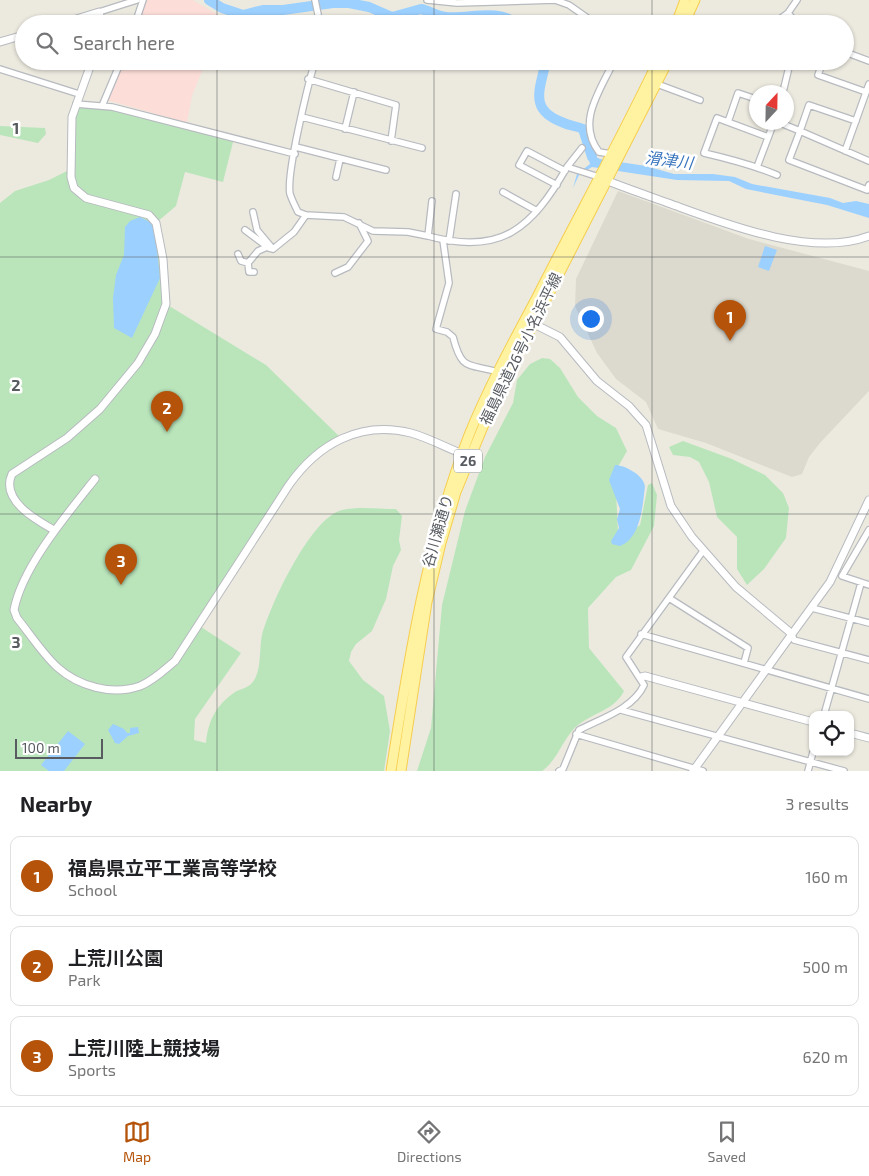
<!DOCTYPE html>
<html lang="en">
<head>
<meta charset="utf-8">
<style>
	body { margin:0; font-family:"Exo 2","Noto Sans JP",sans-serif; background:#f2f2f2; color:#202124 }
	.controls { position:absolute; right:15px; bottom:15px; display:grid; overflow:hidden; border-radius:10px; box-shadow:0 1px 4px #0004 }
	.controls button { width:45px; height:45px; display:grid; place-items:center; padding:0; border:0; border-bottom:1px solid #e0e0e0; background:#fff; color:#202124; font:25px sans-serif }
	.compass { position:absolute; left:749px; top:85px; width:45px; height:45px; border-radius:50%; background:#fff; box-shadow:0 1px 4px #0004; rotate:22deg }
	.scale { position:absolute; left:15px; bottom:12px; width:88px; box-sizing:border-box; padding-left:5px; border:2px solid #585c61; border-top:0; font-size:14px; line-height:18px; white-space:nowrap; color:#585c61; -webkit-text-stroke:4px #fff; paint-order:stroke }
	.you { position:absolute; left:590px; top:318px; width:18px; height:18px; margin:-12px; border:4px solid #fff; border-radius:50%; background:#1a73e8; box-shadow:0 0 0 8px #1a73e833 }
	.badge { display:grid; place-items:center; width:32px; height:32px; border-radius:50%; background:#b45309; color:#fff; font-size:16px; font-weight:700 }
	.pin { position:absolute; translate:-50% -41px; filter:drop-shadow(0 1px 2px #0008) }
	.pin::after { content:''; position:absolute; top:26px; width:18px; height:15px; background:inherit; clip-path:polygon(0 0,100% 0,50% 100%) }
	.list { margin:0; padding:0; list-style:none }
	h2 { display:flex; justify-content:space-between; align-items:center; height:65px; margin:0; padding:0 20px; font-size:21px }
	h2 small { font-size:16px; font-weight:400; color:#757577 }
	.list li { display:grid; grid-template-columns:32px 1fr auto; gap:15px; align-items:center; box-sizing:border-box; height:80px; margin:0 10px 10px; padding:0 10px; border:1px solid #e0e0e0; border-radius:10px }
	.list b { display:block; font-size:19px; white-space:nowrap }
	.list p { margin:0; font-size:16px; white-space:nowrap; color:#757577 }
	.list em { font-size:16px; font-style:normal; color:#757577 }
	.icon { flex:none; width:28px; height:28px; fill:none; stroke:currentColor; stroke-width:2; stroke-linecap:round; stroke-linejoin:round }
	.map { position:relative; flex:none; width:869px; height:771px; overflow:hidden }
	.search { position:absolute; background:#fff; box-shadow:0 1px 4px #0004; left:15px; right:15px; top:15px; height:55px; display:flex; align-items:center; gap:12px; box-sizing:border-box; padding:0 18px; border-radius:28px; color:#757577; font-size:19px }
	.sheet { height:335px; background:#fff }
	nav { display:flex; justify-content:space-around; align-items:center; box-sizing:border-box; height:70px; border-top:1px solid #e0e0e0; background:#fff; font-size:14px; color:#757577 }
	nav a { display:grid; justify-items:center; gap:2px }
	nav .on { color:#b45309 }
	.map>svg:first-child { display:block }
	.education { fill:#dcd9ce }
	.medical { fill:#fcddd8 }
	.green { fill:#bae5bb }
	.water { fill:#9cd0ff }
	.lines { fill:none; stroke-linecap:round; stroke-linejoin:round }
	.river { stroke:#9cd0ff; stroke-width:10 }
	.minor-casing { stroke:#b7babf; stroke-width:8 }
	.tertiary-casing { stroke:#b7babf; stroke-width:9 }
	.primary-casing { stroke:#f6cd4e; stroke-width:11 }
	.minor { stroke:#fff; stroke-width:5.5 }
	.tertiary { stroke:#fff; stroke-width:7 }
	.primary { stroke:#fff3a1; stroke-width:9 }
	.grid { fill:none; stroke:#585c61; stroke-width:1; stroke-opacity:0.55 }
	.labels { text-anchor:middle; stroke-width:5; stroke-linejoin:round; paint-order:stroke }
	.shield { fill:#fff; stroke:#8a8d90; stroke-width:1 }
	.shield-label { font-size:14px; font-weight:bold; fill:#585c61 }
	.street-label { font-size:15px; fill:#585c61; stroke:#fff }
	.water-label { font-size:16px; font-style:italic; fill:#3975bd; stroke:#fff }
	.grid-label { font-size:16px; text-anchor:middle; font-weight:bold; fill:#585c61; stroke:#fff; stroke-width:5; stroke-linejoin:round; paint-order:stroke }
</style>
</head>
<body>
<div class="map">
<svg width="869" height="771" viewBox="0 0 869 771">
	<rect width="100%" height="100%" fill="#eceadf"/>
	<path class="education" d="M618,191L749,239L869,271V391L820,443L809,457L802,474L792,477L706,443L658,429L646,402L616,379L597,353L575,306L576,279Z"/>
	<path class="medical" d="M147,0H193L230,22L229,24H136L144,1Z
		M123,61H206L192,96L187,123L107,100Z"/>
	<path class="green" d="M76,104L102,106L234,138L223,182L185,172L176,206L156,223L166,304L266,365L341,438L302,468L198,625L241,653L195,719L194,740L206,743C208,721 216,705 235,692C240,689 248,688 252,683C262,672 259,649 262,635C270,605 311,517 342,510C359,506 379,509 396,509L402,516L399,540L401,550L393,566L386,599L372,631L356,644L351,652L349,661L363,680L384,696L390,731L384,771H0V203L15,191L49,180L71,169Z
		M0,126L45,128L46,134L38,143L0,135Z
		M542,358L550,359L560,368L578,397L597,416L616,428L627,451L615,472L618,531L627,534L640,525L648,485L652,483L657,495L654,526L631,570L616,577L588,608L589,648L624,691C613,713 587,713 572,731C561,744 557,760 542,771H417L431,728L442,605L465,511L485,457L513,403L517,380L530,364Z
		M683,441L732,459L765,475L783,493L789,508L786,538L764,569L747,585L737,569V537L717,517L709,482L699,462L690,457L673,455L669,447Z"/>
	<path class="water" d="M590,143L596,157L600,159L646,166L674,174H713L735,177L752,184L830,198L843,203L856,201L869,204V218L827,205L746,189L729,181L677,180L592,167L579,175L573,188L577,174L590,164L585,145Z
		M140,217L150,222L155,231L160,278L132,338L114,328L113,298L116,275L124,255L125,227L130,221Z
		M765,246L777,250L769,271L758,267Z
		M615,465C624,465 641,474 644,483C646,487 644,491 644,495C642,511 639,539 620,546L612,544L611,541L619,528L617,519L620,509L609,480Z
		M113,724L124,729L127,733H130V728L138,727L139,733L128,736L119,744L115,743L108,730Z
		M68,731L85,744L64,771H49L41,765Z"/>
	<g class="lines">
		<path class="river" d="M209,0L222,8L243,15L263,10H283L333,3H349L369,7L392,17L421,9C430,11 436,16 446,17C471,19 496,8 518,24
			M546,61C540,90 528,110 564,123C570,126 577,126 583,129L592,157"/>
		<g class="minor-casing">
			<path id="minor" d="M315,0L320,24
				M427,0L457,3L555,0L569,5L596,24
				M99,12L137,0
				M788,13L797,24
				M135,24L143,0
				M761,24L780,19L788,13L797,0
				M845,52L869,61
				M315,61C308,85 286,174 290,194C292,200 295,206 298,212L306,215L344,217L373,231L408,232L428,236
				M772,61L789,67L791,61
				M823,61L818,75L866,92
				M0,69L79,94
				M308,79L396,105L391,141
				M657,84L700,100
				M783,92L789,67
				M76,104L112,107L295,154
				M102,106L121,61
				M302,117L422,148
				M856,121L809,105L800,131L869,161
				M728,122L738,93L756,99
				M778,122L800,131L789,160L867,190L869,185
				M345,129L354,92
				M768,137L717,118L704,153C730,159 753,165 777,175
				M296,147L386,170
				M845,151L869,84
				M611,154L599,152C576,122 600,91 614,61
				M567,167L582,148
				M757,167L774,122
				M336,177L340,159
				M557,185L519,165L527,151L565,171
				M503,192L537,211
				M432,201L428,236C502,256 532,228 567,167L599,177
				M253,212L257,230L273,249
				M245,230L269,248L273,249L294,232L306,215
				M443,240L449,283L436,329L447,332L453,337C462,372 468,363 498,372
				M449,241L456,194
				M238,254L241,261L248,263L258,251L267,247
				M248,263L249,272H254
				M335,273L348,267L368,241L359,223
				M869,530L842,576L869,585
				M669,598L748,648L744,663
				M812,608L869,623
				M641,634L869,699
				M792,634L794,640L869,660
				M621,710L844,771
				M824,715L861,583
				M576,734L703,771
				M559,771L563,769L579,730C600,719 633,709 644,685L626,657L703,551
				M808,771L813,752"/>
		</g>
		<g class="tertiary-casing">
			<path id="tertiary" d="M60,24L99,12L102,24
				M0,42L24,35
				M603,179C625,188 649,196 671,204C726,224 812,258 869,236
				M530,322L560,337L597,381L629,406L646,425L671,506L692,537L736,587L792,634L693,771
				M95,479C68,513 22,567 14,610L17,618C30,634 42,653 57,667C78,686 112,696 140,686C153,681 164,670 175,661L289,485C318,444 360,420 411,433C429,438 447,448 465,455
				M54,530C36,520 0,500 12,474L67,438L100,409L138,363L155,334L166,304L163,259L156,223L149,215L86,198L74,188L71,177L72,117L92,61
				M792,634L830,582L869,500
				M641,677L645,676L813,722
				M850,733L869,738"/>
		</g>
		<g class="primary-casing">
			<path id="primary" d="M676,24L685,0
				M684,24L695,0
				M391,771C409,657 427,543 469,435C488,388 513,342 537,297C577,218 620,141 658,61
				M401,771L427,602L441,543L456,492L492,405L668,61"/>
		</g>
		<use href="#minor" class="minor"/>
		<use href="#tertiary" class="tertiary"/>
		<use href="#primary" class="primary"/>
	</g>
	<path class="grid" d="M217,0V24M434,0V24M652,0V24M217,61V771M434,61V771M652,61V771M0,257H869M0,514H869"/>
	<g class="labels">
		<rect class="shield" x="454" y="449.5" width="28" height="23" rx="4"/>
		<g class="shield-label">
			<text x="468" y="466">26</text>
		</g>
		<g class="street-label">
			<text transform="translate(521 349) rotate(-64)" y="5">福島県道26号小名浜平線</text>
			<text transform="translate(438 531) rotate(-74)" y="5">谷川瀬通り</text>
		</g>
		<g class="water-label">
			<text transform="translate(669 160) rotate(7)" y="6">滑津川</text>
		</g>
	</g>
	<g class="grid-label">
		<text x="16" y="134">1</text>
		<text x="16" y="391">2</text>
		<text x="16" y="648">3</text>
	</g>
</svg>
<div class="controls">
<button><svg class="icon" aria-label="locate" viewBox="0 0 24 24"><circle cx="12" cy="12" r="6"/><path d="M12 2v4M12 18v4M2 12h4M18 12h4"/></svg></button>
</div>
<svg class="compass" viewBox="-18 -18 36 36"><path d="M0-13l5 13h-10z" fill="#e53935"/><path d="M0 13l5-13h-10z" fill="#757577"/></svg>
<div class="scale">100 m</div>
<div class="you"></div>
<div class="pin badge" style="left:730px;top:341px">1</div>
<div class="pin badge" style="left:167px;top:432px">2</div>
<div class="pin badge" style="left:121px;top:585px">3</div>
<div class="search"><svg class="icon" aria-label="search" viewBox="0 0 24 24"><circle cx="10" cy="10" r="6"/><path d="M15 15l6 6"/></svg>Search here</div>
</div>
<section class="sheet">
<h2>Nearby<small>3 results</small></h2>
<ul class="list">
<li><span class="badge">1</span><div><b>福島県立平工業高等学校</b><p>School</p></div><em>160 m</em></li>
<li><span class="badge">2</span><div><b>上荒川公園</b><p>Park</p></div><em>500 m</em></li>
<li><span class="badge">3</span><div><b>上荒川陸上競技場</b><p>Sports</p></div><em>620 m</em></li>
</ul>
</section>
<nav>
<a class="on"><svg class="icon" aria-label="map" viewBox="0 0 24 24"><path d="M3 6l6-2 6 2 6-2v14l-6 2-6-2-6 2zM9 4v14M15 6v14"/></svg>Map</a>
<a><svg class="icon" aria-label="directions" viewBox="0 0 24 24"><path d="M12 3l9 9-9 9-9-9zM9 14v-3h6M13 9l2 2-2 2"/></svg>Directions</a>
<a><svg class="icon" aria-label="saved" viewBox="0 0 24 24"><path d="M7 4h10v16l-5-4-5 4z"/></svg>Saved</a>
</nav>
</body>
</html>
